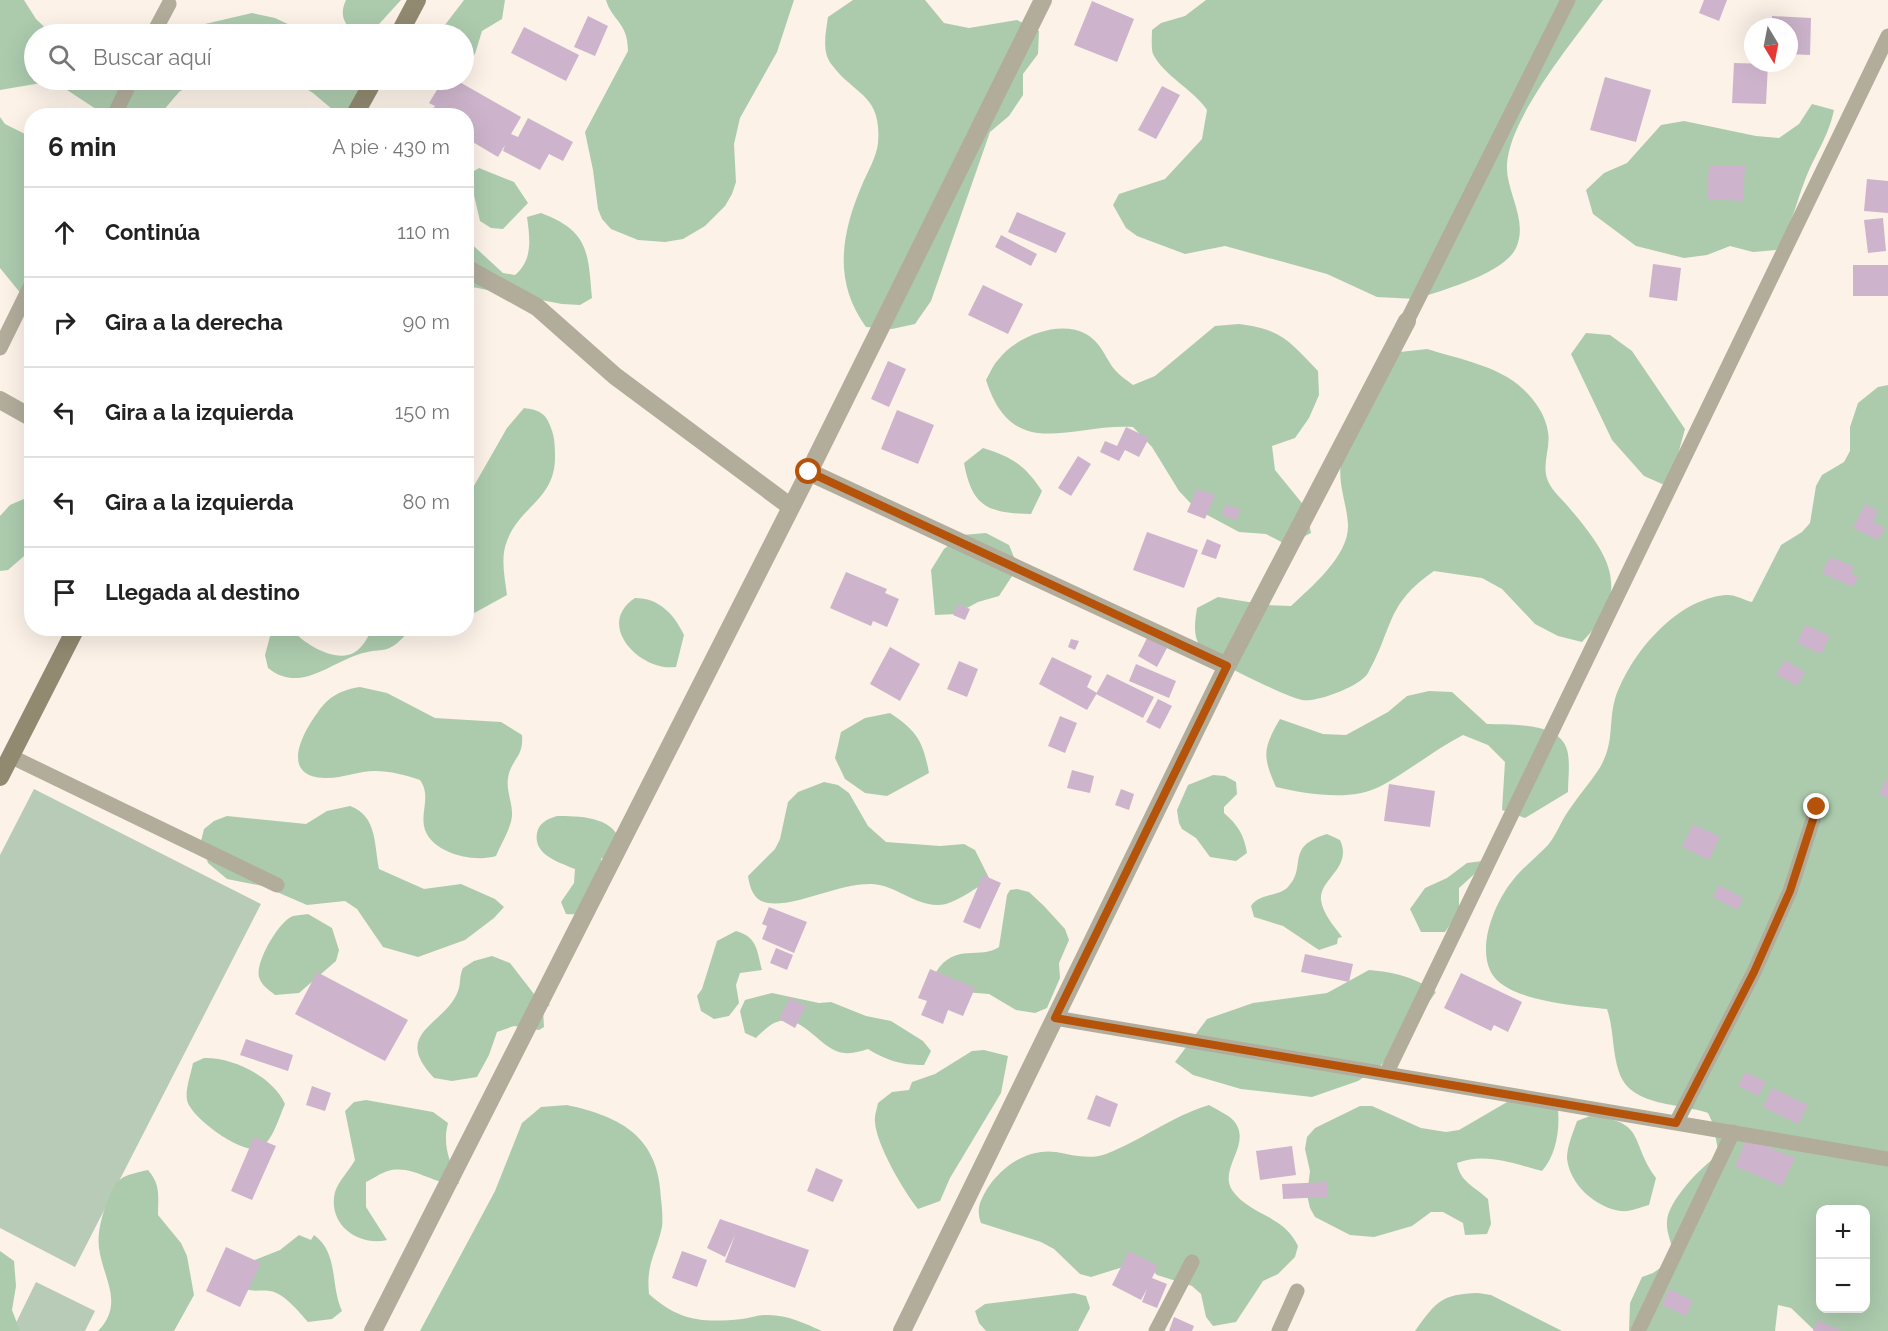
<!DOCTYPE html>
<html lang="es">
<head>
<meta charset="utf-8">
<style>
	body { margin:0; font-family:Raleway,sans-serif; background:#f2f2f2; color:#222 }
	.controls { position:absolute; right:18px; bottom:18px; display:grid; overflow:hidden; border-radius:12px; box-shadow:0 6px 24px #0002 }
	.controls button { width:54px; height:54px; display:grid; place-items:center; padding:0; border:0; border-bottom:2px solid #e0e0e0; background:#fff; color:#222; font:30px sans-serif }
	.compass { position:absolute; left:1744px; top:18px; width:54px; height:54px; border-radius:50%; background:#fff; box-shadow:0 6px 24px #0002; rotate:170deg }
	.stop { position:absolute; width:18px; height:18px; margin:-14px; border:4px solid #b45309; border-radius:50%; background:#fff }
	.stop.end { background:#b45309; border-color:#fff; box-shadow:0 2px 6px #0008 }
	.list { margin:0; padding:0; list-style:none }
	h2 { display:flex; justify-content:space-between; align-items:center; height:78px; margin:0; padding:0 24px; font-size:26px }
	h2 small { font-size:20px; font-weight:400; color:#767676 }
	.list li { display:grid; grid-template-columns:39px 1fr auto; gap:18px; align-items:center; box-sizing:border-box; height:90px; padding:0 24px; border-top:2px solid #e0e0e0 }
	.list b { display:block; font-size:22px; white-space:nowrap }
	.list em { font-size:20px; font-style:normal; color:#767676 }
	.icon { flex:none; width:33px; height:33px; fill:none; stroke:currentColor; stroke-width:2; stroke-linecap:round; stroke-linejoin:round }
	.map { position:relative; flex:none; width:1888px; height:1331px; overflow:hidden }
	.search { position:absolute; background:#fff; box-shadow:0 6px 24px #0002; left:24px; top:24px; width:450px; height:66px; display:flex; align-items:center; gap:15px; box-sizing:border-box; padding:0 21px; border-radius:33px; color:#767676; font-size:22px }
	.panel { position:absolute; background:#fff; box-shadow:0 6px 24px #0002; left:24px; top:108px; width:450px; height:528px; border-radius:24px }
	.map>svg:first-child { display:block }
	.green { fill:#b7cbb7 }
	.forest { fill:#accbad; fill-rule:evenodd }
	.building { fill:#cdb4cc }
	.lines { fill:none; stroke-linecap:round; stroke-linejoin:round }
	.lane { stroke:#b2ac9b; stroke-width:15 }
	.street { stroke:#b2ac9b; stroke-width:18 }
	.secondary { stroke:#918970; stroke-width:18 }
	.route { stroke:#b45309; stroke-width:8 }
</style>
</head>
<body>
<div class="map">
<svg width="1888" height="1331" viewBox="0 0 1888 1331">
	<rect width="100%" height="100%" fill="#fcf2e8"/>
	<path class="green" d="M34,789L261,904L75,1267L0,1228V855Z
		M36,1282L95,1311L85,1331H12Z"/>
	<path class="forest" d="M0,0H24L36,19L52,34H34V80H198L179,92L163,111L154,115H105L64,88L41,83L0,90Z
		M346,0H401L370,34C351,35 336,20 346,0Z
		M464,0H505L502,19L482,31L475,54L464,64V34H438Z
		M606,0H794L777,52L740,118L734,144L736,182L732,194L725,206L705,226L683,239L665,242L638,240L611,229L602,219L598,209L593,170L585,132L628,51C628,22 612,21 606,0Z
		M853,0H925L944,23L969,28L1017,20L1039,31L1038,54L1023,74V95L1009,116L990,132L931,301L915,324L892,329L866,327C833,282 841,234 862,185C867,173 877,156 878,143C882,94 855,96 832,65C821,52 826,32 828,17Z
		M1206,0H1603C1575,39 1510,116 1507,164C1505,191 1529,220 1516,248C1504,274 1442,290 1416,299L1377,297L1327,274L1225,246L1185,254L1137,236L1126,228L1113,205L1119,194L1165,179L1202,139L1207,110C1194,90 1163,75 1153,54C1151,48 1152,37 1152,30L1161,23L1185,16Z
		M252,13L275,18L309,34H162Z
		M292,80H355L363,101L356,115H339L313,93Z
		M1812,104L1834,110C1828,138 1815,154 1805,180C1795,206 1792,226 1776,250L1753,252L1730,246L1707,255L1684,258L1636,246L1593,214L1586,190L1604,173L1627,163L1661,125L1684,121L1756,136L1779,138L1799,124Z
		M0,117L5,124L31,137V306L0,268Z
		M479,168L514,182L528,203L503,229L491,228L480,221L469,174Z
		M541,213C589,231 588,252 592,298L580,305L562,304L467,286L466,239L503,273L515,275C533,260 530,239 527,217Z
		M1239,324C1282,329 1290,342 1318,371L1319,395L1309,418L1295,438L1272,446L1275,470L1306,508L1311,533L1287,545L1266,534L1239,532L1196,509L1179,491L1152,447L1133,427C1070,423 1013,464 986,380C990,373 993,365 998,360C1015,337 1059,319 1086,334C1102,343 1105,358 1115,370C1120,376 1127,380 1133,385L1155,376L1215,326Z
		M1586,333L1610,335L1632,351L1685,429L1669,487L1644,476L1612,440L1571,354Z
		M1427,349C1459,359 1499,366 1523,389C1535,400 1546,416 1548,432C1551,448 1541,465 1548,481C1552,491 1564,501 1571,510C1611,557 1632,592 1582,642L1558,636L1535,624L1502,589L1482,578L1434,571C1385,605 1394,627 1368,673C1361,686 1316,703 1302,700C1281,694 1242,674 1222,664C1195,648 1192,638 1197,608L1218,597L1267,605L1291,606C1311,587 1349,556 1348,525C1347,501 1334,477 1344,453C1356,422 1383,382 1400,352Z
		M1888,385V1331H1815L1791,1308L1778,1305L1775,1331H1629L1630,1303L1642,1277L1653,1273L1673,1259C1674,1245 1666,1235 1667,1222C1667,1202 1702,1165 1719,1155L1713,1124L1708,1113C1681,1103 1630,1107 1619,1072C1612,1052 1614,1029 1607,1009C1578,1006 1508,1001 1492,974C1476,947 1495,902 1513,880C1523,867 1537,857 1548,845C1557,834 1561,821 1569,810C1578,796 1590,783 1599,769C1615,743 1608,724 1615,699C1630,654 1676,599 1726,595C1734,594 1744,600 1752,602L1781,545L1802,532L1810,523L1816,486L1822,475L1844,462L1850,451V427L1858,403L1878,387ZM1820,1210H1866V1308H1820Z
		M524,408C539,410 546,413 551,428C555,438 555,448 555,459C554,500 519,507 507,541C500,558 505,578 507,595L467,617V498L507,428Z
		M983,448C1012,457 1025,465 1042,491L1031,514C988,513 972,507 964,463Z
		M31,496V550L8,570L0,571V516L10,505Z
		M986,533L1009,545L1018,567L999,596L978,602L956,614L935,615L931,570L944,549L962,535Z
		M635,598C659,598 674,614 684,635L676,667C641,672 594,625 635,598Z
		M272,629H292C303,644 337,664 355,652C363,647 368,637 372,629H411C384,660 386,644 354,656C325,667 298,692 268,668L265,655Z
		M360,687L387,693L435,718L501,722L522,735C524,758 511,759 508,778C506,791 513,804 512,816C511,828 501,844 496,856C474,863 429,853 424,826C421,809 431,796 420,780C406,775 390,771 375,771C358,771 341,779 324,778C279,776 303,732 318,712C329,696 341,690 360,687Z
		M1429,691L1452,692L1487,724C1510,725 1564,721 1568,754C1570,766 1568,780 1568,792L1525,818L1502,810L1505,762L1488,745L1463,735C1434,750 1409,771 1381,786C1351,802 1307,794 1276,787C1262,756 1263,748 1280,719L1323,734L1346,735L1388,712L1407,696Z
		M890,713C917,731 923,741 929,773L887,796L865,793L845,779L835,758L841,732L865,718Z
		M1213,775L1225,776L1236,782L1237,794L1224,807V813C1238,825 1244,835 1247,853L1236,861L1210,857L1196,838L1182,829L1179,823L1177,810L1188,785Z
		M824,782L838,785L849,793L868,826L886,842L940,846L964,844L975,850L990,880C977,887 960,900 946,904C918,910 898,885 872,884C838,883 797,907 768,903C754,901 750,889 748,876L775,849L780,839L788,802L798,792Z
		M350,806C377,816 374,843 379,869L424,889L461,884L495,899L504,907L494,918L465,940L418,957L383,947L357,909L345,901L307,905L263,886L227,879L208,863L201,841L204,829L214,821L227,816L306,824L327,811Z
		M557,816C577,816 614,816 620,842C622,848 619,859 619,866L601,858C605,879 611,897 589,909C580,914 576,915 566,914L561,902L574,883L575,869C559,862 533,855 537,833C539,823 547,819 557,816Z
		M1327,834L1340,840C1353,868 1319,879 1321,900C1323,914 1334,926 1342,937L1338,938L1337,944L1319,950L1283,926L1254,917L1251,906C1260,893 1278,897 1288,887C1308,866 1284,847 1327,834Z
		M1490,860L1459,888V912L1445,932H1421L1410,909L1425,888L1447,878L1467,863Z
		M1017,889L1029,892L1044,906L1065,929L1069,940L1059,963L1060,978L1047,1008L1035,1013L1016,1010L989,994L964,992L936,972C955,942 981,960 999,947L1007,895L1010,890Z
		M308,914L332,928L339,950L336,961L299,993L275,995C269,990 261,985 259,977C255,962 279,921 293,916C297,915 304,915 308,914Z
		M736,931C758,937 757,952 762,970L740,973L736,985L739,1003L729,1016L714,1019L701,1011L697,996L702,989L717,941Z
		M492,956L510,963L534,994L550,1005L543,1009L544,1027L539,1030L514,1026L497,1032L489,1055L477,1077L452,1081L434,1078C390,1032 446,1025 458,991C461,984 459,976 463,968L474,961Z
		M1369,970C1395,972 1414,977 1436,992L1424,1009L1414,1031L1378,1068L1358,1081L1312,1097L1241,1089L1193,1075L1175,1062L1207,1019L1253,1003L1327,993Z
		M772,993L819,1003L831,1002L866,1016L891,1021L923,1041L931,1051L924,1065C901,1065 888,1061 868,1049C861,1051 852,1054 845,1053C819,1051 803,1010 774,1023C768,1026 761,1033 756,1038L745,1033L740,1011L745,1000Z
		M984,1050L1008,1056L1001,1093L950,1178L940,1201L918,1209C904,1192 876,1144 875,1122C874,1116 877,1109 878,1103L892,1092L909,1090L912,1082L935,1074L972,1051Z
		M204,1058C233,1057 273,1077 285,1104C279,1117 273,1141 260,1148C243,1156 190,1117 187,1100C185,1089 191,1074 193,1063Z
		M1514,1098L1558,1110C1560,1129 1556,1156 1542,1171C1514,1164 1486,1152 1457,1163C1460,1182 1474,1186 1488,1199L1491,1224L1487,1234L1465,1235L1463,1223L1443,1212H1431L1412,1226L1374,1237L1350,1235L1315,1217L1310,1208L1307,1195L1310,1171L1305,1149L1307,1137L1315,1128L1360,1106H1372L1421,1128L1446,1132L1459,1130Z
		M366,1100L433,1112L448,1123C442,1145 450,1163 459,1184C434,1186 413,1164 388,1171C380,1173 373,1179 366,1182V1207L387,1240C359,1247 327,1225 335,1192C339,1180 349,1171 355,1160L345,1111L354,1102Z
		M567,1105C622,1117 659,1137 661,1199C662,1208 663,1218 662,1227C656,1255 646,1262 649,1294C679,1321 702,1323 742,1319C750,1318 758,1315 765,1315C786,1314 804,1323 822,1331H420L495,1191L522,1123L541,1107Z
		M1209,1105C1217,1110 1227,1114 1233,1120C1254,1143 1218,1168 1232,1190C1250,1216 1283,1214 1298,1246L1295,1257L1278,1274L1263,1281L1236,1322L1213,1326L1206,1317L1201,1294L1192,1286L1157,1275L1149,1267L1139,1262L1091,1277L1080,1274L1054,1249L1041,1242L981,1223C976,1209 980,1201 987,1189C1002,1166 1028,1148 1056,1152C1072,1155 1090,1160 1106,1154C1142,1140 1172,1116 1209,1105Z
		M1590,1116C1647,1121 1629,1141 1656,1178L1649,1205C1641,1207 1630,1212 1621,1211C1596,1208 1569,1184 1567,1158C1567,1146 1573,1133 1577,1121Z
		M148,1170C161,1185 158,1196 158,1215L181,1243L187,1256L194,1295L174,1331H98C125,1303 103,1279 99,1248C97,1232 102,1216 107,1202C117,1176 122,1176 148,1170Z
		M299,1235L311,1240L314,1235C339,1253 330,1285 342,1311L332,1319L308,1322C299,1312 284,1293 270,1291C256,1289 253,1294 238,1285L247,1263L280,1250Z
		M0,1251L14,1261L16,1286L12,1310L20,1331H0Z
		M1074,1293L1086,1296L1090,1308L1078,1331H986L979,1323L975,1311L985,1304Z
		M1478,1293L1491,1295L1562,1331H1415C1436,1302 1441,1294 1478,1293Z"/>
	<path class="building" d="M1704,0H1727L1719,21L1699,13Z
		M1092,1L1134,19L1117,62L1074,45Z
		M588,16L608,26L595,56L574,47Z
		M1772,16L1811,18L1810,55L1789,54V27H1772Z
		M419,24L436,34H413Z
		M524,27L579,55L566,81L511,53Z
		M1734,63L1768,64L1766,104L1732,103Z
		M1605,77L1651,90L1636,142L1590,130Z
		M443,80H456L521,117L511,134L518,137L528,118L573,142L563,161L549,154L540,170L503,151L505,145L498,157L466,138V116H429L435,106L429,103Z
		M1162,86L1180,95L1156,139L1138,130Z
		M1709,165L1745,166L1743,201L1707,199Z
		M1867,179L1888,181V213L1864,211Z
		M1017,212L1066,233L1056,253L1008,232Z
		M1883,218L1886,251L1868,253L1864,220Z
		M1001,235L1037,254L1031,266L995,247Z
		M1653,264L1681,268L1677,301L1649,297Z
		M1853,265H1888V296H1853Z
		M983,285L1023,304L1008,334L968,315Z
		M888,361L906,369L889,407L871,399Z
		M897,410L934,425L918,464L881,449Z
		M1126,427L1149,438L1139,457L1125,450L1119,461L1100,452L1105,441L1117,446Z
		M1078,456L1091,464L1071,496L1058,488Z
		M1197,489L1215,495L1205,519L1187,512Z
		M1865,504L1878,511L1873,522L1885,528L1878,540L1853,528Z
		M1225,505L1240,509L1237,520L1222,516Z
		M1147,532L1198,550L1184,588L1133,570Z
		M1207,539L1221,545L1216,559L1201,554Z
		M1830,557L1854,567L1851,573L1858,577L1853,587L1822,573Z
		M846,572L887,589L885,593L899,599L887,627L873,621L871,626L830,608Z
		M958,604L970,609L965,620L953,615Z
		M1805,625L1830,636L1821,654L1797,643Z
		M1147,638L1167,648L1157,667L1138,656Z
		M1071,639L1079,641L1075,650L1068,647Z
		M890,647L920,664L900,701L870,684Z
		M1052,657L1092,676L1087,687L1097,693L1087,710L1039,684Z
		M1785,660L1805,672L1797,686L1776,674Z
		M959,661L978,669L967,697L947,689Z
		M1136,664L1176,681L1169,698L1129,681Z
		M1107,674L1154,697L1143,718L1096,694Z
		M1158,699L1172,706L1160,729L1146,722Z
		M1060,716L1077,723L1065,753L1048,746Z
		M1072,770L1094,776L1090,793L1067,788Z
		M1888,776V798L1879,794Z
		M1389,784L1435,791L1430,827L1384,821Z
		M1121,789L1134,794L1129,810L1115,805Z
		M1693,824L1720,837L1709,860L1682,847Z
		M983,875L1001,883L980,929L963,922Z
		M1719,885L1743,898L1737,910L1713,897Z
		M769,907L807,922L794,953L762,939L767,926L762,924Z
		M776,948L793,955L787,970L770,963Z
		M1305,954L1353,964L1349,982L1301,972Z
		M930,969L975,988L963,1016L948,1010L943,1024L921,1015L927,1001L918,998Z
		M317,972L408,1020L385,1061L295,1014Z
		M1461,973L1522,1002L1508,1032L1494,1025L1491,1031L1444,1008Z
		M790,998L806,1006L795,1028L779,1019Z
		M246,1039L293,1055L288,1071L240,1055Z
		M1745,1072L1766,1082L1759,1096L1738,1086Z
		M312,1086L331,1093L325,1111L306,1105Z
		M1772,1088L1808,1105L1798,1124L1763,1107Z
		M1096,1095L1118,1104L1110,1127L1087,1119Z
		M254,1137L276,1146L252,1200L231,1191Z
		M1747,1138L1795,1158L1782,1186L1735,1166Z
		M1292,1146L1296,1175L1260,1180L1256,1151Z
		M816,1168L843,1180L833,1202L807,1191Z
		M1328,1182V1197L1283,1199L1282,1184Z
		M720,1219L809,1250L795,1288L725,1262L735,1235L725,1257L707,1248Z
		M226,1247L261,1263L240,1307L206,1291Z
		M682,1251L707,1260L697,1287L672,1278Z
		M1129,1251L1158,1266L1152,1278L1167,1284L1157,1308L1142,1302L1147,1289L1141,1300L1112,1285Z
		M1669,1289L1693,1301L1686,1316L1662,1305Z
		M1174,1317L1194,1326L1192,1331H1169Z
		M1818,1320L1841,1331H1813Z"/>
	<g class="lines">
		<path class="lane" d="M153,34L169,4
			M114,116L131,80
			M1407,321L1568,0
			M0,348L32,283
			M10,756L277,885
			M1055,1018L1888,1159
			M1386,1074L1888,36
			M1676,1123L1754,972L1790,891L1817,807
			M1156,1331L1192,1262
			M1279,1331L1297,1291
			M1638,1331L1733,1132"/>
		<path class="street" d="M466,268L537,307L615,376L791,507
			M0,400L32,418
			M809,472L1227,666
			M373,1331L809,472L1043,0
			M902,1331L1227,666L1407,321"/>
		<path class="secondary" d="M399,34L417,0
			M354,116L374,80
			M0,777L76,628"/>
	</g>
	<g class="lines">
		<path class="route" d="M809,472L1227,666L1055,1018L1676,1123L1754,972L1790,891L1817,807"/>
	</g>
</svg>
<div class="controls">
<button>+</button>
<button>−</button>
</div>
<svg class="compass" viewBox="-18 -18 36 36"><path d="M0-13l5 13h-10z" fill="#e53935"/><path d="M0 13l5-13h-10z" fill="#767676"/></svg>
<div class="stop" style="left:809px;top:472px"></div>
<div class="stop end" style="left:1817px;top:807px"></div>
<div class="search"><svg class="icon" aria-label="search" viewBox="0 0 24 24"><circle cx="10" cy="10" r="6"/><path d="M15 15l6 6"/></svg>Buscar aquí</div>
<section class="panel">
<h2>6 min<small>A pie · 430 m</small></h2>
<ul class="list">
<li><svg class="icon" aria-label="ahead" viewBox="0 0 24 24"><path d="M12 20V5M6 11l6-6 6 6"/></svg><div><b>Continúa</b></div><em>110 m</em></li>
<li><svg class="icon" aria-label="right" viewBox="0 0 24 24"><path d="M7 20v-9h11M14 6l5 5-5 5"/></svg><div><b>Gira a la derecha</b></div><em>90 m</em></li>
<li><svg class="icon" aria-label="left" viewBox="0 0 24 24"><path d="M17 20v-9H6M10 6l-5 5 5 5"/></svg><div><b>Gira a la izquierda</b></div><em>150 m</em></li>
<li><svg class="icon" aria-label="left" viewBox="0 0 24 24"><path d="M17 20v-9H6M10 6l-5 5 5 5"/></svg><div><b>Gira a la izquierda</b></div><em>80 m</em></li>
<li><svg class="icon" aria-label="arrive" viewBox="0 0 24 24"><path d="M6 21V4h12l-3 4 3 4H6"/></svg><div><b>Llegada al destino</b></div></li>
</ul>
</section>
</div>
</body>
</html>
